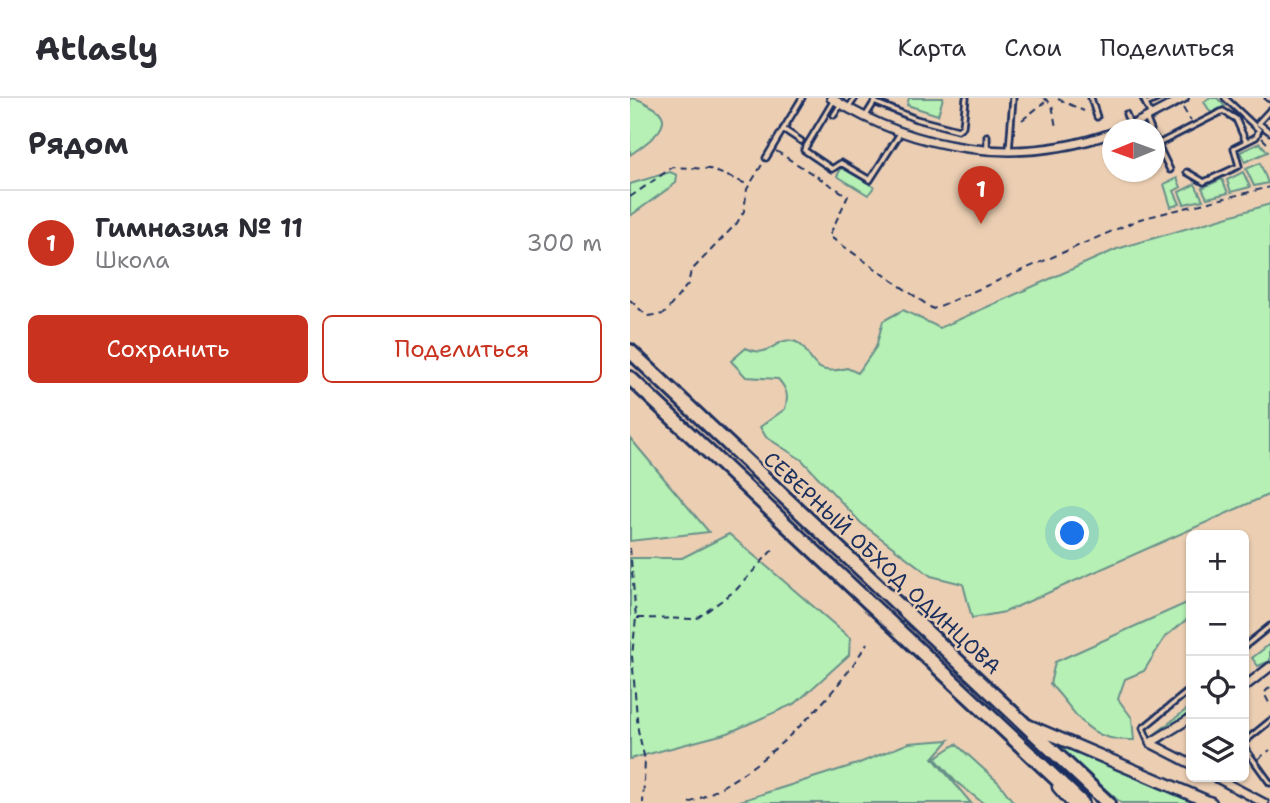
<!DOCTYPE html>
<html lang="ru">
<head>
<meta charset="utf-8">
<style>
	body { margin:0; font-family:"Shantell Sans",sans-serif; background:#f7f7f7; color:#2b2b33 }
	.controls { position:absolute; right:21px; bottom:21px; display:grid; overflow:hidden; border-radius:10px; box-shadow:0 2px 5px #0004 }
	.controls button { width:63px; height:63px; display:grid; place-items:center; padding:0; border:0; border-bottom:2px solid #e1e1e2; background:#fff; color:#2b2b33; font:35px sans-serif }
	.compass { position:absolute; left:472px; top:21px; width:63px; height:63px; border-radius:50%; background:#fff; box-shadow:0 2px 5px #0004; rotate:269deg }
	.you { position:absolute; left:443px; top:436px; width:24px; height:24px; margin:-18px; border:5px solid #fff; border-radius:50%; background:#1a73e8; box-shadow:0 0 0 10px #1a73e833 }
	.badge { display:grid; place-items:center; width:46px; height:46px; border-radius:50%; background:#c8321e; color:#fff; font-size:23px; font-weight:700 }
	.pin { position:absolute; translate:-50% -58px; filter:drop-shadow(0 2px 4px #0008) }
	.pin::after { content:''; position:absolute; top:37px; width:24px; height:21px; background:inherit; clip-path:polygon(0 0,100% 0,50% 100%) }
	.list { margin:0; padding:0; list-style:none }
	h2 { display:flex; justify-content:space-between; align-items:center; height:91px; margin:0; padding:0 28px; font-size:30px }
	h2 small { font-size:23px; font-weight:400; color:#7c7c81 }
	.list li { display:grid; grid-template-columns:46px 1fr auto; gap:21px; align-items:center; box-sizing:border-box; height:105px; padding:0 28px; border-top:2px solid #e1e1e2 }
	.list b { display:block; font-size:26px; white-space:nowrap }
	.list p { margin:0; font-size:23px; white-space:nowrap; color:#7c7c81 }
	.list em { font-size:23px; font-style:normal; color:#7c7c81 }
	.actions { display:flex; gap:14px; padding:21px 28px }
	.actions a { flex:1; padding:16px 0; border:2px solid #c8321e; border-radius:10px; text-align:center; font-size:24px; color:#c8321e }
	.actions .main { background:#c8321e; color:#fff }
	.icon { flex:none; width:38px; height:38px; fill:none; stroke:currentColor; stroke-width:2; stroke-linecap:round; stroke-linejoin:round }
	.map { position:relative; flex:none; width:640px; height:705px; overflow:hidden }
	header { display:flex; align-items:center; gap:42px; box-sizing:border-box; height:98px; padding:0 35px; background:#fff; border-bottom:2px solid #e1e1e2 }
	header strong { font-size:33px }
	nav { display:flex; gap:38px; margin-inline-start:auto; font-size:24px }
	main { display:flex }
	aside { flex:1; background:#fff }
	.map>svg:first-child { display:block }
	.green { fill:#b6f0b4; stroke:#689089; stroke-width:2 }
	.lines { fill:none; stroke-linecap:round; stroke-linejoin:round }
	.lane-casing { stroke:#1b2f5e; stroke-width:9 }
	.street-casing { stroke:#1b2f5e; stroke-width:12 }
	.secondary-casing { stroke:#1b2f5e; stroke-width:15 }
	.highway-casing { stroke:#1b2f5e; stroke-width:18 }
	.path { stroke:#1b2f5e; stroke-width:2; stroke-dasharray:7 5; stroke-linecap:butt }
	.lane { stroke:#eccfb3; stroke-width:3.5 }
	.street { stroke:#eccfb3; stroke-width:7 }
	.secondary { stroke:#eccfb3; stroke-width:10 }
	.highway { stroke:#eccfb3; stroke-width:12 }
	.labels { text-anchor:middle; stroke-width:5; stroke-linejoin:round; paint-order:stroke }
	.street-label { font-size:21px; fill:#1b2f5e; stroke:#eccfb3 }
</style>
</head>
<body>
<header>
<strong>Atlasly</strong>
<nav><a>Карта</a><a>Слои</a><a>Поделиться</a></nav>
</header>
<main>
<aside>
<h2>Рядом<small></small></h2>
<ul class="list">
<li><span class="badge">1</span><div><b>Гимназия № 11</b><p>Школа</p></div><em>300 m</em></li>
</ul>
<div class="actions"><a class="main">Сохранить</a><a>Поделиться</a></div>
</aside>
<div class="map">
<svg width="640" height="705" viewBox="0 0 640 705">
	<rect width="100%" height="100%" fill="#eccfb3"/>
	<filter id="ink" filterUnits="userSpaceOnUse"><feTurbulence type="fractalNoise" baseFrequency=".0143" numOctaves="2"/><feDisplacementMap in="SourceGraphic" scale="14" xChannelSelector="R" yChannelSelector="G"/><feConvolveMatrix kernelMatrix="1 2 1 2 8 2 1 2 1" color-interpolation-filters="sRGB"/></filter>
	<g filter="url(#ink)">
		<path class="green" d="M0,0C9,0 13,4 21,8C52,24 15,46 0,57Z
			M279,0H313L308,17L277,7Z
			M579,0H587L595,8L581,15L574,4Z
			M630,45L638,54L615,64L610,54Z
			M630,65L638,85L624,88L616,71Z
			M212,69L244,89L238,97L207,78Z
			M40,74L47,77L46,85L0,118V86Z
			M613,74L620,89L601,94L597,82Z
			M547,80L551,89L544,93L550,106L541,109L534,86Z
			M592,81L598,95L577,100L572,90Z
			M565,86L573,102L554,106L549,94Z
			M640,106V396L375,514L342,520L333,486L301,478L231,425L172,362L136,339L130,329L155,311C159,298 157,291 148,281L116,279L101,263L116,250C140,262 145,239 163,243C184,248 175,282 217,270L228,275L246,249L253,223L273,212L310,230L487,151Z
			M0,340L79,434L0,443Z
			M99,436L220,540L219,557L166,605L98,635L0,661V460H52Z
			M561,503V518L535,539L514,573L495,581L488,601L502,620L504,642C455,644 449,616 420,586L425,564Z
			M640,546V563L628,568L622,560Z
			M561,608V622L532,644L521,639Z
			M414,637L565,705H491Z
			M319,642L303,660L341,705H104L227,666L279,645Z
			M326,646L369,685L384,705H353L325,683L305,660Z"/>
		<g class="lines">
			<g class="lane-casing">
				<path id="lane" d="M461,0L467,19
					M513,0L521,17
					M595,0L629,32L626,39L616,44
					M638,0L640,1
					M204,2L174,52L202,71L211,65L240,82L271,34
					M244,4L286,21L328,32L333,28L336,0
					M516,6L529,0
					M219,9L225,0
					M640,12L628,25L640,34
					M496,16L500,26
					M204,17L211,6
					M235,19L247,0
					M517,22L521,32
					M153,31L171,43
					M524,39L540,72
					M528,46L593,13L606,21L616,44L604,50L609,68L574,84L557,74
					M357,51V38
					M379,53L383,0
					M136,60L172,0
					M614,549L640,528
					M519,644L513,630L561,591
					M614,644L640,623
					M614,649L640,685"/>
			</g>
			<g class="street-casing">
				<path id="street" d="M201,0C286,53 387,69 482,35
					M493,32L554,0
					M614,589L640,569
					M520,645L561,620
					M520,645L561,666
					M585,679L634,705"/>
			</g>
			<g class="secondary-casing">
				<path id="secondary" d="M398,627L581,705
					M428,689L442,705"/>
			</g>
			<g class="highway-casing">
				<path id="highway" d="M0,253L478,705
					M0,280L452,705"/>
			</g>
			<path class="path" d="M414,0L422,6L426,30
				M428,1L454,13
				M553,10L561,23
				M392,22L415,4
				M632,40L640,48
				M146,53L218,98L199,138L303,211L510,121L640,89
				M0,99L43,69L80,71L119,87
				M0,202L17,218L34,216L58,186L61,173L107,125L114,113L117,91L133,65
				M0,450L6,520L2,558L8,632L15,662L13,705
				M7,520L66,521L106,492L146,448
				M640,589L634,595L640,607
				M628,661L640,652
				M59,705C125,679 202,605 237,545"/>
			<use href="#lane" class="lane"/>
			<use href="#street" class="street"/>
			<use href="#secondary" class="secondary"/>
			<use href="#highway" class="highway"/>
		</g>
	</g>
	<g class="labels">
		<g class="street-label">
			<text transform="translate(252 465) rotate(43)" y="7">СЕВЕРНЫЙ ОБХОД ОДИНЦОВА</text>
		</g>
	</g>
</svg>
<div class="controls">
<button>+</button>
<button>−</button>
<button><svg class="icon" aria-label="locate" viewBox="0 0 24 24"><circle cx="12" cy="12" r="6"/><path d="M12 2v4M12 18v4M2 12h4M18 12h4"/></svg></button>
<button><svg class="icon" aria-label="layers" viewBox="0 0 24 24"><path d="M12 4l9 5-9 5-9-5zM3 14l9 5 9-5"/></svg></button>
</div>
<svg class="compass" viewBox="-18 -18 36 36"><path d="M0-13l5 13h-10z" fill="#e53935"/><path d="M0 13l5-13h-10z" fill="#7c7c81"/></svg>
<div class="you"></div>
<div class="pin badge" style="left:351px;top:126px">1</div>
</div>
</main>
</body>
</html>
